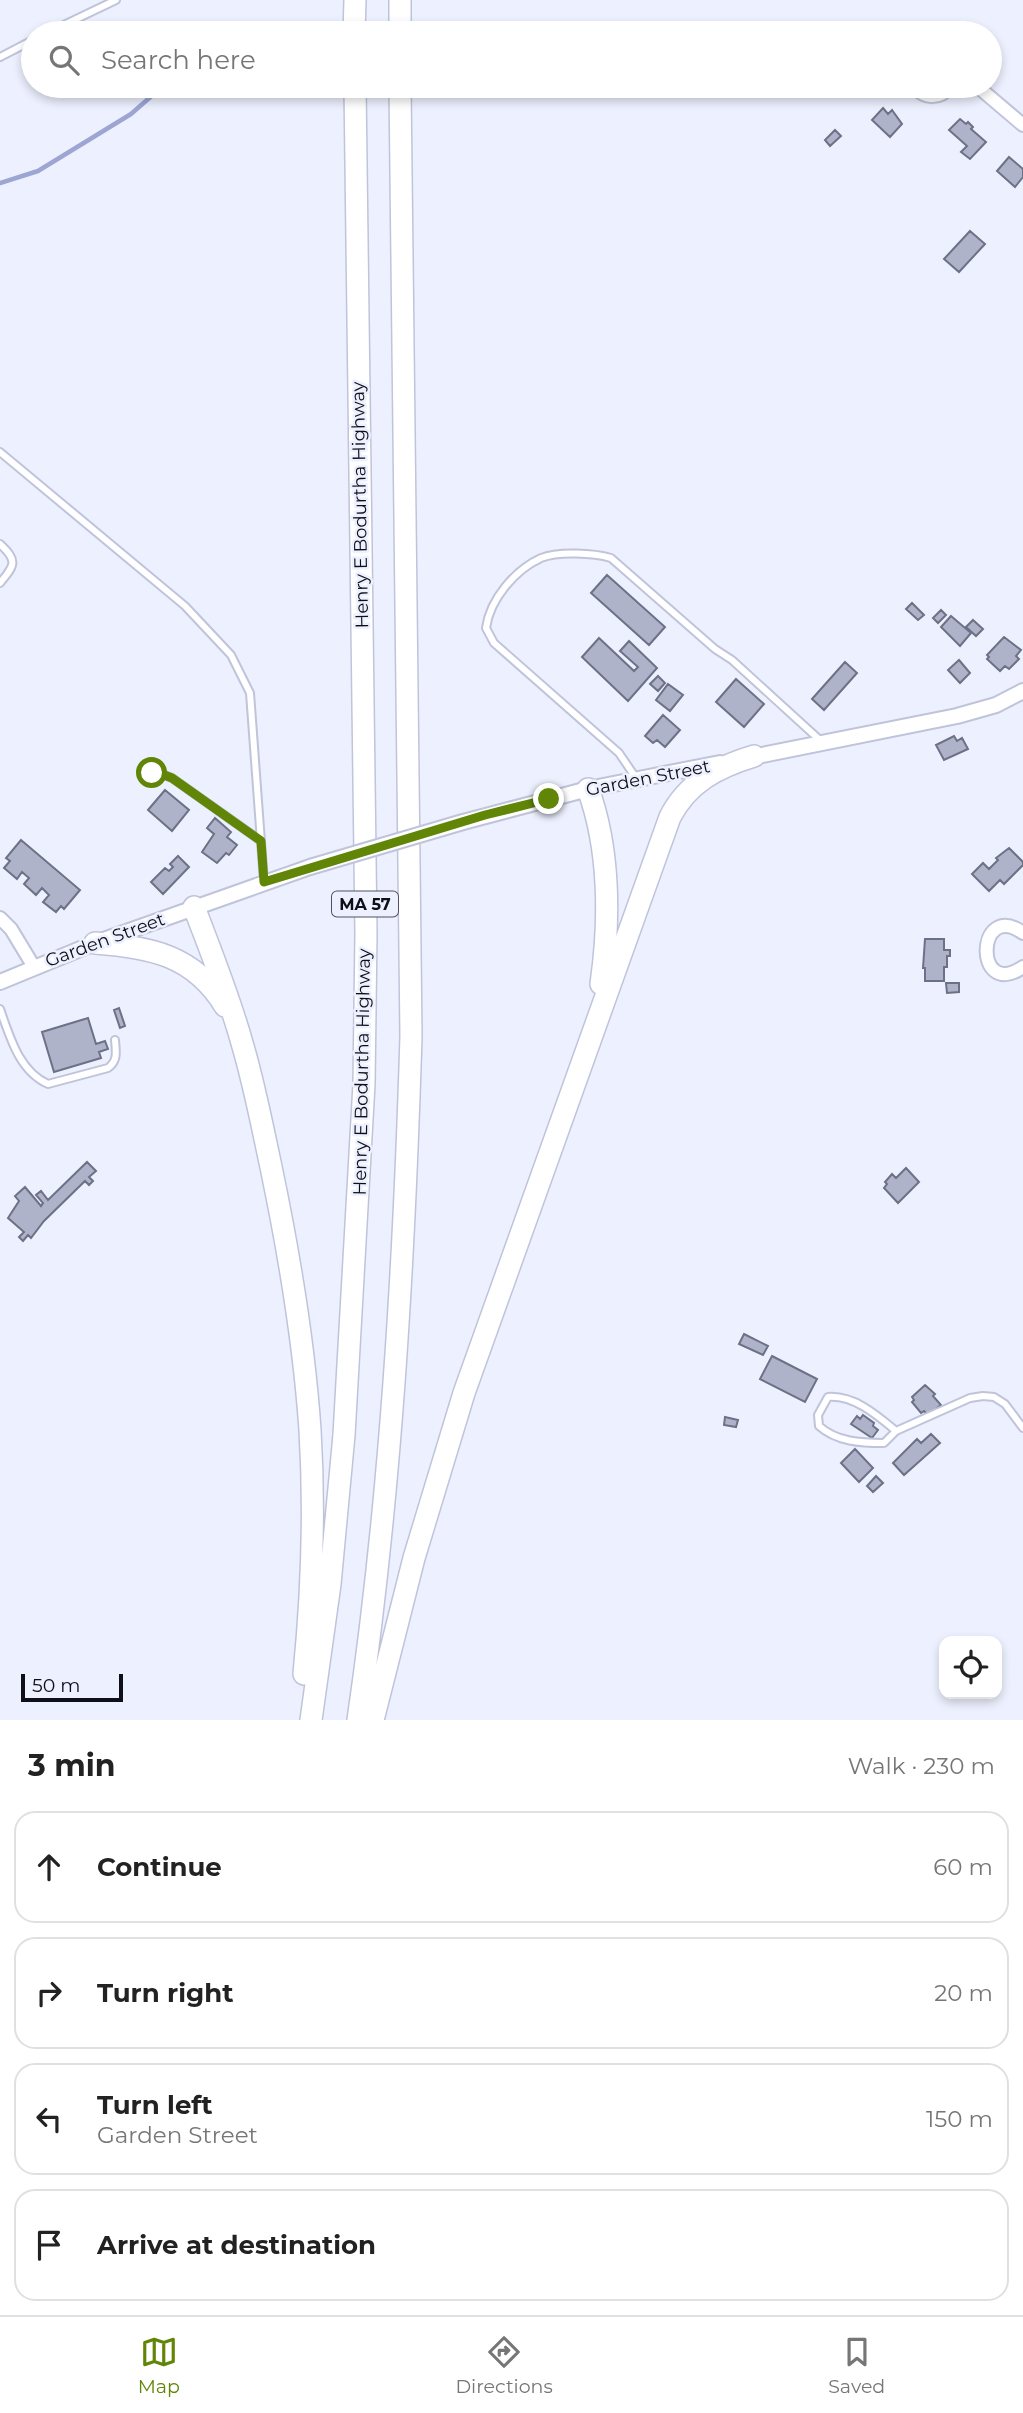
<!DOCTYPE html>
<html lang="en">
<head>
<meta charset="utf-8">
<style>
	body { margin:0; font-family:Montserrat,sans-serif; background:#f2f2f2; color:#222 }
	.controls { position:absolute; right:21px; bottom:21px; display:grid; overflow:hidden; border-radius:14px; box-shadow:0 4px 10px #0003 }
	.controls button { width:63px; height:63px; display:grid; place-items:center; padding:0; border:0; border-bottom:2px solid #e0e0e0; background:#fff; color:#222; font:35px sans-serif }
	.scale { position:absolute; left:21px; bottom:18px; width:102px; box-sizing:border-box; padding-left:7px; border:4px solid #0e0f17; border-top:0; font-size:19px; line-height:24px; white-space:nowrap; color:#0e0f17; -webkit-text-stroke:5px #edf0fe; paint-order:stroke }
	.stop { position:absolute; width:21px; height:21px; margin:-16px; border:5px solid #618607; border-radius:50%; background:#fff }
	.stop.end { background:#618607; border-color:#fff; box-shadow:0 2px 7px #0008 }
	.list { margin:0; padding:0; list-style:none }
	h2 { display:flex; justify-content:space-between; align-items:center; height:91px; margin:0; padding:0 28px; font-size:30px }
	h2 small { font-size:23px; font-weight:400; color:#767676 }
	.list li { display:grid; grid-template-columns:46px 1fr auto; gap:21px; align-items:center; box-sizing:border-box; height:112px; margin:0 14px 14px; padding:0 14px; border:2px solid #e0e0e0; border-radius:21px }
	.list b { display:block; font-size:26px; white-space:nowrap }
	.list p { margin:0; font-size:23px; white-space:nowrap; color:#767676 }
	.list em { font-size:23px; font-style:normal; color:#767676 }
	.icon { flex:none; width:38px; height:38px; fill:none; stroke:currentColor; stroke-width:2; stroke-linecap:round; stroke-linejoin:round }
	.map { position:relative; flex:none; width:1023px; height:1720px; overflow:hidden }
	.search { position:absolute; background:#fff; box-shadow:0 4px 10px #0003; left:21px; right:21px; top:21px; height:77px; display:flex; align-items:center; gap:18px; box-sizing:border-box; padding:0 24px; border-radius:38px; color:#767676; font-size:26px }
	.sheet { height:595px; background:#fff }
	nav { display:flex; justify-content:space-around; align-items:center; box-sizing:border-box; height:98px; border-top:2px solid #e0e0e0; background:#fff; font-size:19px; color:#767676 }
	nav a { display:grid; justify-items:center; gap:4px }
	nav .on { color:#618607 }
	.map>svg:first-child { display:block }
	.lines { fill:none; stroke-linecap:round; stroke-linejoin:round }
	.stream { stroke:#9da5d2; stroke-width:4.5 }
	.building { fill:#aeb3ca; stroke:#6d7186; stroke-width:2 }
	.service-casing { stroke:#bfc4db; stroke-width:10 }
	.minor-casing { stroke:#bfc4db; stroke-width:16 }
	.tertiary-casing { stroke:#bfc4db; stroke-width:18 }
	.motorway-casing { stroke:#bfc4db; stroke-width:24 }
	.service { stroke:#fff; stroke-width:6 }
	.minor { stroke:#fff; stroke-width:12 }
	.tertiary { stroke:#fff; stroke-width:14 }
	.motorway { stroke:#fff; stroke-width:21 }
	.tertiary-bridge-casing { stroke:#bfc4db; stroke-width:18; stroke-linecap:butt }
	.tertiary-bridge { stroke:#fff; stroke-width:14 }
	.route { stroke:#618607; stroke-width:9 }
	.labels { text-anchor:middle; stroke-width:5; stroke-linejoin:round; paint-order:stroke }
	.shield { fill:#edf0fe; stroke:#51525c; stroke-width:2 }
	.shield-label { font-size:16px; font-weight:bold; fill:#0e0f17 }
	.street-label { font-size:18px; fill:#0e0f17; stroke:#edf0fe }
</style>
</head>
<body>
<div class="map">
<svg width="1023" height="1720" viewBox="0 0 1023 1720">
	<rect width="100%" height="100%" fill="#edf0fe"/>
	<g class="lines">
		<path class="stream" d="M0,183L38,171L131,114L163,86"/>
	</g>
	<path class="building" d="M883,108L888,114L892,110L902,124L890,137L872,120Z
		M960,119L966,124L968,122L973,127L971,129L986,142L970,159L961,152L967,146L949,130Z
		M835,130L841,136L830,146L825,140Z
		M1009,157L1023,169V177L1015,187L997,171Z
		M970,231L985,244L959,272L944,259Z
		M607,575L665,627L649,645L591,593Z
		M912,603L924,615L918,620L906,609Z
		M941,610L946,615L938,623L933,618Z
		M951,616L971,633L960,646L941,627Z
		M973,620L983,629L976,636L966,627Z
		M1004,637L1021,650L1016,656L1019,659L1009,669L1005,666L1000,671L987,659L989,657L987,655Z
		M599,638L634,671L638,667L620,651L629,641L657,668L628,701L582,657Z
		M959,660L970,673L960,683L948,670Z
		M845,662L857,673L824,710L812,699Z
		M658,676L665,683L658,691L650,684Z
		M736,679L764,704L744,727L716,702Z
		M668,684L683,695L670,711L656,700Z
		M663,715L680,730L665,747L657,740L653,743L645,736Z
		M954,736L957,741L962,738L968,749L944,760L936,745Z
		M165,790L189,810L172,831L148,810Z
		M215,818L231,832L227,837L237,845L229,855L226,853L217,863L202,852L214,834L207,828Z
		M21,840L80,890L64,909L61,906L56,912L43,902L49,895L42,888L36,895L24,884L29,878L22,872L17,879L4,868L10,861L6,858Z
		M1009,848L1023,862V865L1004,884L1000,880L989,891L972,874L983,863L989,869L998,860L996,858Z
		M178,856L189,867L163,894L151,882L165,868L169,871L173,867L170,864Z
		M925,939H944V950H950V956H947V967H944V981H925V968H923Z
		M946,983H959V992L947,993Z
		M119,1008L125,1026L120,1028L114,1010Z
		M88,1018L96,1044L105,1041L108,1049L99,1052L101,1058L54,1072L42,1032Z
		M87,1162L96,1171L89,1177L93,1181L89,1185L85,1181L44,1221L31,1238L28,1235L23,1241L19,1237L24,1232L8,1218L19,1201L15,1196L25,1187L41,1206L43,1203L36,1195L41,1191L48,1200Z
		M906,1168L919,1182L898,1203L884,1188L887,1184L885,1182L892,1174L896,1178Z
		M744,1334L768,1346L763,1355L739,1344Z
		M772,1356L817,1379L805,1402L760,1379Z
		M925,1385L935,1394L933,1396L941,1405L928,1415L924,1411L921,1413L912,1402L914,1400L912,1397Z
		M863,1415L874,1423L873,1426L878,1430L872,1438L851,1424L857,1416L860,1419Z
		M725,1417L738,1420L736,1427L724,1425Z
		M931,1434L940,1443L904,1475L893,1463L917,1439L921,1443Z
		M855,1449L873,1468L859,1482L841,1463Z
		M876,1476L883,1483L873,1492L867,1486Z"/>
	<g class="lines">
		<g class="service-casing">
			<path id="service" d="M47,33L116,0
				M0,57L33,40
				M0,452L185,606L231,655L250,693L264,882
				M0,544C18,561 15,565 0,583
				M145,775L159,773L172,778L261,841
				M636,778L619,753L494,643L486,628C490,599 515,570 541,558C558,551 594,553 611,558L715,649L732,660L822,742
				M0,1009C10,1037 19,1071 48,1084L108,1068C118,1061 116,1052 115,1040
				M896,1431C877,1415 854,1395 828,1397L818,1415L819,1426C837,1442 861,1443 884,1443L896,1431L970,1398L983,1396L994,1397L1005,1404L1023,1428"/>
		</g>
		<g class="minor-casing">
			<path id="minor" d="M914,86C925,100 940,99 951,86
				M977,86L1023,125
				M0,918L11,929L34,967
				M1023,933C976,899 973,1001 1023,967"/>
		</g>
		<g class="tertiary-casing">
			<path id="tertiary" d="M747,758L957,716L996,705L1023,691
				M463,822L588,789L720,763
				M0,982L95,943L310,867"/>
		</g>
		<g class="motorway-casing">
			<path id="motorway" d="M354,33L355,0
				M400,33V0
				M588,789C610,849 610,921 601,984
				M194,907C211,952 229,996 242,1043C254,1083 262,1125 271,1167C289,1253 304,1342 310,1430C315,1512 312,1593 304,1674
				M95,943C150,947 194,955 225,1006
				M311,1720L330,1584L344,1435L364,1084L366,934L355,86
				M358,1720C391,1494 404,1265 411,1036L400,86
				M373,1720L414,1558L464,1393L670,817C688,782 718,767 754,756"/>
		</g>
		<use href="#service" class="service"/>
		<use href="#minor" class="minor"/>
		<use href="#tertiary" class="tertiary"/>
		<use href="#motorway" class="motorway"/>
		<g class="tertiary-bridge-casing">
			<path id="tertiary-bridge" d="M310,867L463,822"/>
		</g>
		<use href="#tertiary-bridge" class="tertiary-bridge"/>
	</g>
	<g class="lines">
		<path class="route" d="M152,773H159L172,778L261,841L264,882L485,815L549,799"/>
	</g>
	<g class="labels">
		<rect class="shield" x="332" y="891.5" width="66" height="25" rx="5"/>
		<g class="shield-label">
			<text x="365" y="910">MA 57</text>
		</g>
		<g class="street-label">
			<text transform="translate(360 505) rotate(-91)" y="6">Henry E Bodurtha Highway</text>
			<text transform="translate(648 778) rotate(-11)" y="6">Garden Street</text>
			<text transform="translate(105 940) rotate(-20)" y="6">Garden Street</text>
			<text transform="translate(362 1072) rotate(-89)" y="6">Henry E Bodurtha Highway</text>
		</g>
	</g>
</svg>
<div class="controls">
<button><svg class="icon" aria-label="locate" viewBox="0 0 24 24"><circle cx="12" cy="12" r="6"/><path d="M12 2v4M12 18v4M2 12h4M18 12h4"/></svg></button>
</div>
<div class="scale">50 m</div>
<div class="stop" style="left:152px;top:773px"></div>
<div class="stop end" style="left:549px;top:799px"></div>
<div class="search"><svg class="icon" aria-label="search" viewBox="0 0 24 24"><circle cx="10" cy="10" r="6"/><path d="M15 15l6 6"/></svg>Search here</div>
</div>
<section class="sheet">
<h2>3 min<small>Walk · 230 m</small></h2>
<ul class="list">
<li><svg class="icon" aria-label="ahead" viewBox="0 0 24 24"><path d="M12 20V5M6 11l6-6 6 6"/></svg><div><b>Continue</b></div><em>60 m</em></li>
<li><svg class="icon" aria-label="right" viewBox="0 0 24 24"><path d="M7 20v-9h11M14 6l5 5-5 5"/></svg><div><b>Turn right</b></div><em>20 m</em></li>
<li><svg class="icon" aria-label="left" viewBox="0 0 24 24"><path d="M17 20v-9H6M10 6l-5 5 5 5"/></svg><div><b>Turn left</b><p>Garden Street</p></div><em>150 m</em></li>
<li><svg class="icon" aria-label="arrive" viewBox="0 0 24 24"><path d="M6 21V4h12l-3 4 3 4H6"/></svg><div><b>Arrive at destination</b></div></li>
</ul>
</section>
<nav>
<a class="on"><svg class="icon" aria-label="map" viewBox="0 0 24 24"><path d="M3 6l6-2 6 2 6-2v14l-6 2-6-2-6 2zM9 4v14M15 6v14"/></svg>Map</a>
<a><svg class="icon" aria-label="directions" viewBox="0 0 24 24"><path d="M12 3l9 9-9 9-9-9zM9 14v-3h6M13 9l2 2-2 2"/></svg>Directions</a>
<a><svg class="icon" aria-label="saved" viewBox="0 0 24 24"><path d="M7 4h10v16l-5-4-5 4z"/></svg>Saved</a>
</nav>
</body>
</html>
